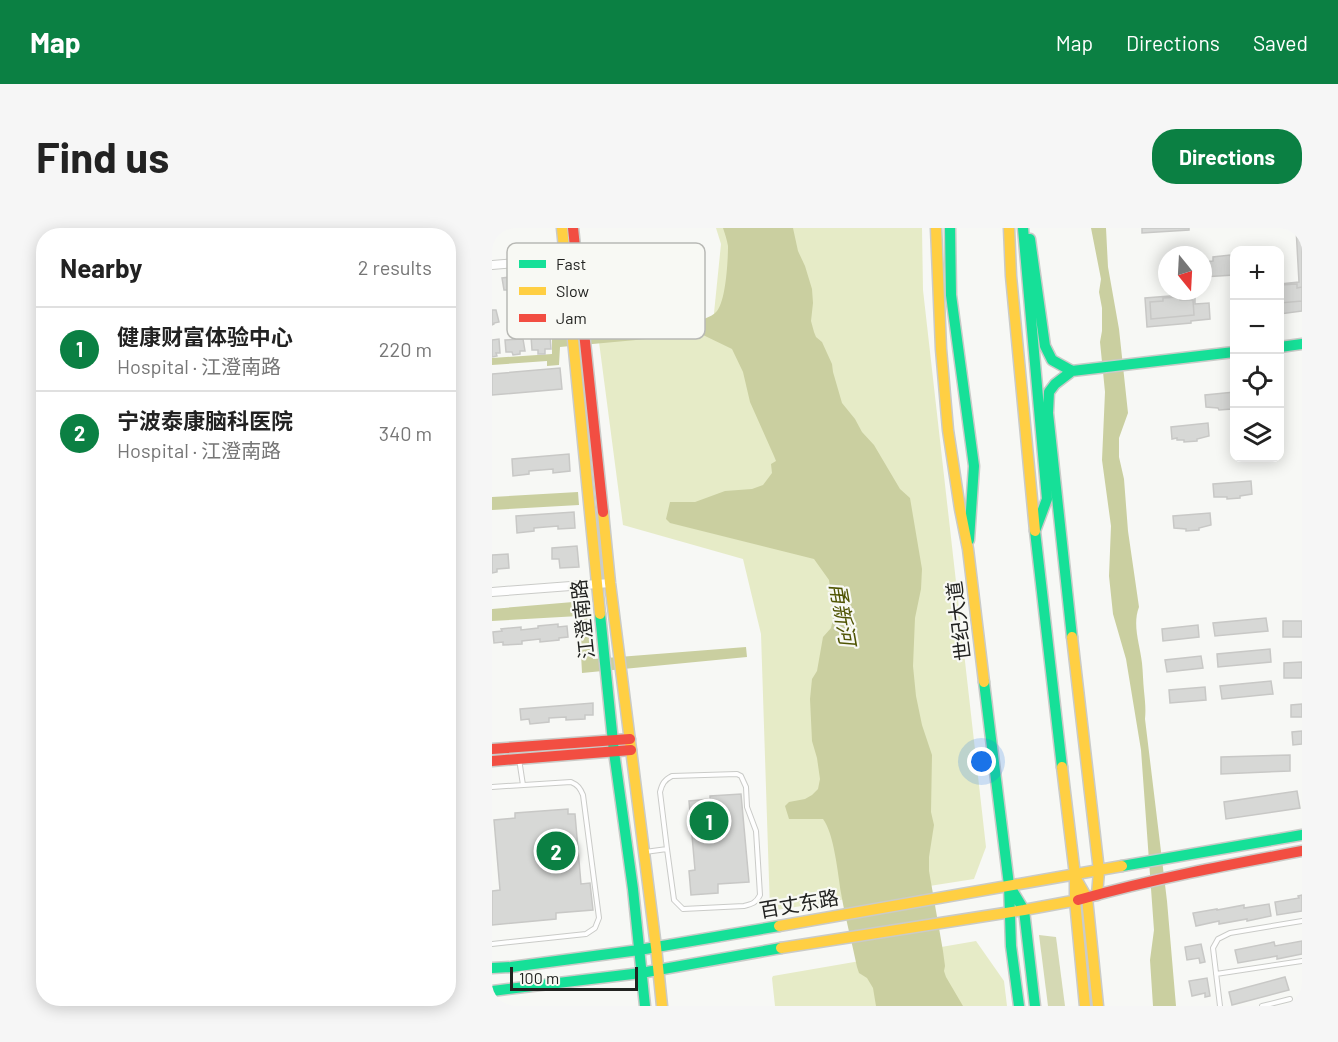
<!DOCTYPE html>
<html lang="en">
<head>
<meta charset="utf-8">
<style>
	body { margin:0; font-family:Barlow,"Noto Sans SC",sans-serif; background:#f6f6f6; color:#222 }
	.controls { position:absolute; right:18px; top:18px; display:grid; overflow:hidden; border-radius:12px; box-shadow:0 3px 15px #0003 }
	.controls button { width:54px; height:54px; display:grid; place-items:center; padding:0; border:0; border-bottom:2px solid #e0e0e0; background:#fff; color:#222; font:30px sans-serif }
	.compass { position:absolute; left:666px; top:18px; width:54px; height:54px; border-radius:50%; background:#fff; box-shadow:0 3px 15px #0003; rotate:162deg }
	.scale { position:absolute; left:18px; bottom:15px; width:128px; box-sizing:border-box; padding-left:6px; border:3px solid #222321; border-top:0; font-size:16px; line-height:21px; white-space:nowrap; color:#222321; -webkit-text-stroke:4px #f8f9f4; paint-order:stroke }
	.you { position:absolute; left:490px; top:534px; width:21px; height:21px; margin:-15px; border:4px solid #fff; border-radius:50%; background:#1a73e8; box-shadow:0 0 0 9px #1a73e833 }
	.badge { display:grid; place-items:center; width:39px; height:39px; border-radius:50%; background:#0b8043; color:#fff; font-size:20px; font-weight:700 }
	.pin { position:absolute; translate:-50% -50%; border:3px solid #fff; box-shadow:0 2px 6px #0006 }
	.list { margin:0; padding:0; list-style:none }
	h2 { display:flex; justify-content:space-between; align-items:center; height:78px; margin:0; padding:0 24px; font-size:26px }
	h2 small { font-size:20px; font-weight:400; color:#767676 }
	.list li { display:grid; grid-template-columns:39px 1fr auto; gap:18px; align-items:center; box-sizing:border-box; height:84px; padding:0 24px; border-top:2px solid #e0e0e0 }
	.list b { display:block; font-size:22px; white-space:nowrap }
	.list p { margin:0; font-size:20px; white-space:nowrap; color:#767676 }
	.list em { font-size:20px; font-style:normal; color:#767676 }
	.icon { flex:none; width:33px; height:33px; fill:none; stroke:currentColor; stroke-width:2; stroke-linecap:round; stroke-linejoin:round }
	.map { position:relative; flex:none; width:810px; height:778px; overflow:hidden; border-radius:24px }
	header { display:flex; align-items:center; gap:36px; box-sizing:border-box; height:84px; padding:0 30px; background:#0b8043; color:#fff }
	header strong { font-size:28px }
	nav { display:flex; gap:33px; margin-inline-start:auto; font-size:21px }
	.intro { display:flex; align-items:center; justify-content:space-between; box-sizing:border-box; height:144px; padding:0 36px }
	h1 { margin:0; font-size:42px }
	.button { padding:15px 27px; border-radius:24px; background:#0b8043; color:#fff; font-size:21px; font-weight:700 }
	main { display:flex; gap:36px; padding:0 36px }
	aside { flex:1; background:#fff; border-radius:24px; box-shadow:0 3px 15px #0003 }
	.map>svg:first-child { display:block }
	.green { fill:#e6ebc7 }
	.forest { fill:#d5d9b4 }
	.water { fill:#cacfa0 }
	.building { fill:#d7d8d6; stroke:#c8c8c6; stroke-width:1.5 }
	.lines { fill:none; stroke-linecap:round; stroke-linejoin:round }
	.lane-casing { stroke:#cacbc8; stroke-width:6 }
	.street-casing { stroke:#cacbc8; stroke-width:10 }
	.fast-casing { stroke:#cacbc8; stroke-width:13 }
	.slow-casing { stroke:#cacbc8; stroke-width:13 }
	.jam-casing { stroke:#cacbc8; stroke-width:13 }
	.lane { stroke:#fefefe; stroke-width:4 }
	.street { stroke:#fefefe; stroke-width:8 }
	.fast { stroke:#16e098; stroke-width:10 }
	.slow { stroke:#ffcf43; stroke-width:10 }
	.jam { stroke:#f24e42; stroke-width:10 }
	.labels { text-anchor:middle; stroke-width:4.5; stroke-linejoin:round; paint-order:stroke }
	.street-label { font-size:20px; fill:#222321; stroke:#f8f9f4 }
	.water-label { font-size:21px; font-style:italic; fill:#4f5403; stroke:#f8f9f4 }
	.key { fill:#f8f9f4; stroke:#b8b9b5; stroke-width:1.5 }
	.key-label { font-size:16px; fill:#222321 }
</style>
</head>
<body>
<header>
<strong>Map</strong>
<nav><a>Map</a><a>Directions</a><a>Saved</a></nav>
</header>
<div class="intro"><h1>Find us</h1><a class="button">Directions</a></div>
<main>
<aside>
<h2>Nearby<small>2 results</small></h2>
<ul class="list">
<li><span class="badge">1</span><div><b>健康财富体验中心</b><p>Hospital · 江澄南路</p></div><em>220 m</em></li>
<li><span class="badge">2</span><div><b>宁波泰康脑科医院</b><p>Hospital · 江澄南路</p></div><em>340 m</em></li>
</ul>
</aside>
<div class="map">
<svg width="810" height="778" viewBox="0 0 810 778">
	<rect width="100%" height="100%" fill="#f7f8f5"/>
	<path class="green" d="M224,0H430L431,62L494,619L482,651L278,683L269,406L251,331L131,297L107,114L221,95L229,16Z
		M484,713L512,753L515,778H283L280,750L281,748Z"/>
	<path class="forest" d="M547,707L564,709L573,778H556Z"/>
	<path class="water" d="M231,0H301L306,23L313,38L320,61L321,75L319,93L322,104L324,109L330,114L340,136L341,144L350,175L363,191L370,204L382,217L408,261L418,270L430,341L429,361L423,390L421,438L424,468L430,497L440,527L439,584L442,597L437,629V643L451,723L453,738L452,743L454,749L471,778H384L381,760L375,750L367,745L365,739C360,714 353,689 349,665C346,646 342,605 331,591H297L293,578L297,574L313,571L320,567L326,561L328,551L325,530L320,513L318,471L320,451L325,443L331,409L339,400L342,387L337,352L322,331L178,295L174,291L178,274H203L233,263L260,261L271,257L280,245L279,236L284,233L282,228L258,174L251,144L240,121L209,106L68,119L67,137L55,138V133L0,137V130L60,126V107L199,95C208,92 219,90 225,83C234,72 236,32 236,18C235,12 233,6 231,0Z
		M599,0H614L616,39L627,101L636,185L627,210V229L632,251L636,303L647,379C640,397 648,417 650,435C651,444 651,454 652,463C653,473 654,481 653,491L675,673L684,778H661L658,732L662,702L649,522L634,431L621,386L617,348L619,298L610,232L613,164L608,114L610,103V80L607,64L609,51Z
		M86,264L87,277L0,282V269Z
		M93,373L101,431L254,419L255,429L90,445L87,388L0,393V381Z"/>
	<path class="building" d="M650,0H697V2L650,5Z
		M804,0H810V83L788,86V56L807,54Z
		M738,27L739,31H742V47L711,49V34L721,33V29Z
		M27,48L30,62H25V64L18,65V62H12L10,50Z
		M805,56V60L810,59V73L788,75V57Z
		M690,67V69L703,68V76L717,75L718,91L699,93V95L655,99L653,70Z
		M688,69V72H701L702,87L659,91L658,74L671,73V70Z
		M0,82H4L7,94L2,95V96L0,97Z
		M58,107L59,121H53V126H46V122H40L39,108Z
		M7,111L8,125H4L5,128L0,129V112Z
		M31,111L33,123H28V126L21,127L20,124H14L13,112Z
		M68,140L70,161L0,167V146Z
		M742,164V178L740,179V181L727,182L726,180L714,179L713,167Z
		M716,195L717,208L705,211V213L692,214V212H685V210L680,211L679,199Z
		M77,226L78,243L61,245V241L37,243V246L21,248L20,231Z
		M759,253L760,266L748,268V270L735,271V269H722L721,256Z
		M82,284L83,300L66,301V298L42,300V303L25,305L24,288Z
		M718,285L719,297L707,300V302L694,303V301L682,300L681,288Z
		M85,318L87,339L68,340L67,331H60V320Z
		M16,326L17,340L5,341V344L0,345V327Z
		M774,390L776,403L723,408L721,395Z
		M791,393H810V409H791Z
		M66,396V399L75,398L76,409L67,410V412L48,414V411L30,413V416L11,417V414L2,415L1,404L10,403L9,401L29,399V402L46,400V398Z
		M706,397L707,409L671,413L670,401Z
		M778,421L779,434L726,439L725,426Z
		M709,428L711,440L675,444L673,432Z
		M810,434V450H792V435Z
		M779,453L781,466L730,471L728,458Z
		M713,459L714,472L678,475L677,462Z
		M101,475V487H93V491L74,492V489L57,490V494L38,496L37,491L29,492L28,481Z
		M810,476V489H799V477Z
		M810,503V516L801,517L800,504Z
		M798,527V543L729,546V529Z
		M805,563L808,580L734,591L732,574Z
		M249,566L257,654L226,656V665L199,667L197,643L203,642L197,573L218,571V568Z
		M76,581V586H83L89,656L98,655L101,682L64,685V691L0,697V663L8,662L2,592L23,590V585Z
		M810,667V683L785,687L783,674L807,670L806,668Z
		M777,676L779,688L755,693V691L727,696V693L704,698L701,685L725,681V682L752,677V680Z
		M810,713V726L785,731V728L746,735L743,722L782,714L783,718Z
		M709,716L713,734L708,735L707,730L695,732L693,719Z
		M793,749L797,762L740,777L737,764Z
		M715,750L718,768L713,769V765L700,768L697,753Z"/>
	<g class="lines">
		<g class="lane-casing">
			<path id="lane" d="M27,531L31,557
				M0,559L79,554C86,557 88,560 91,567L107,690L103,700L94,706L0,716
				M153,624L175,621L168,564C170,556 172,552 180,548L245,546L249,548L254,559L255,579L264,603L268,667C264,675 260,676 252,678L191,681L182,672L175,621
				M724,746L810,733
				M728,778L721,720L726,711L738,705L810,693
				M770,778L798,771"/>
		</g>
		<g class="street-casing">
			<path id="street" d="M0,37L76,31
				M0,364L118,355"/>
		</g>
		<g class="fast-casing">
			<path id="fast" d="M458,0L459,67L482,238L477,312
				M531,0L555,271L543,303L570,539
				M538,11L553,118L560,132L580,143
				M788,119L810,116
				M108,386L122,524L141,661L153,778
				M580,409L556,185L557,164L563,156L580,143L742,124
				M492,454L517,657L532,682L543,778
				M630,638L810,607
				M517,657L519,718L527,778
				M0,740L19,739L147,722L287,698
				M0,763L149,745L289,720"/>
		</g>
		<g class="slow-casing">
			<path id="slow" d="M70,0L108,386
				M444,0L449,121L456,202L468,281L476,321L492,454
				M517,0L519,48L543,303
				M111,284L118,355L164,719L170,778
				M580,409L607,643L605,667
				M570,539L583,647V673L593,778
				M583,649L595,670L606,778
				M287,698L630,638
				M289,720L532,682L586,672"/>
		</g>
		<g class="jam-casing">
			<path id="jam" d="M81,0L111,284
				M0,521L138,511
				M0,533L139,522
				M586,672C660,651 735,637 810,623"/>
		</g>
		<use href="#lane" class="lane"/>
		<use href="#street" class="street"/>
		<use href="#fast" class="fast"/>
		<use href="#slow" class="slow"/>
		<use href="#jam" class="jam"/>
	</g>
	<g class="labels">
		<g class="street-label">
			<text transform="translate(91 391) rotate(-96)" y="7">江澄南路</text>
			<text transform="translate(467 393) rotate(-97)" y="7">世纪大道</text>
			<text transform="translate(307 676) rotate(-10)" y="7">百丈东路</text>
		</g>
		<g class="water-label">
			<text transform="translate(350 386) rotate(80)" y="7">甬新河</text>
		</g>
	</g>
	<rect x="15" y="15" width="198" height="96" rx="9" class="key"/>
	<rect x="27" y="32" width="27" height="8" fill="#16e098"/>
	<rect x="27" y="59" width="27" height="8" fill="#ffcf43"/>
	<rect x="27" y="86" width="27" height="8" fill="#f24e42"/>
	<g class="key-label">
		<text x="64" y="42">Fast</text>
		<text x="64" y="69">Slow</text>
		<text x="64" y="96">Jam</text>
	</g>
</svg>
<div class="controls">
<button>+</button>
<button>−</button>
<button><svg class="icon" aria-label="locate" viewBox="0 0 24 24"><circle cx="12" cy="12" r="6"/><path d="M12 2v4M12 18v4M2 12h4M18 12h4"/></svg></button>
<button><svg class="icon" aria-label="layers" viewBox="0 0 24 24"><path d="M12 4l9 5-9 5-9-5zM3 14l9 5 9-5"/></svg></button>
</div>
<svg class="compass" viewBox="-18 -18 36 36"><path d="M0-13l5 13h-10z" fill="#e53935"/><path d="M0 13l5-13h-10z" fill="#767676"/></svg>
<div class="scale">100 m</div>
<div class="you"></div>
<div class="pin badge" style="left:217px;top:593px">1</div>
<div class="pin badge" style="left:64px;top:623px">2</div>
</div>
</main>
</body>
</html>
